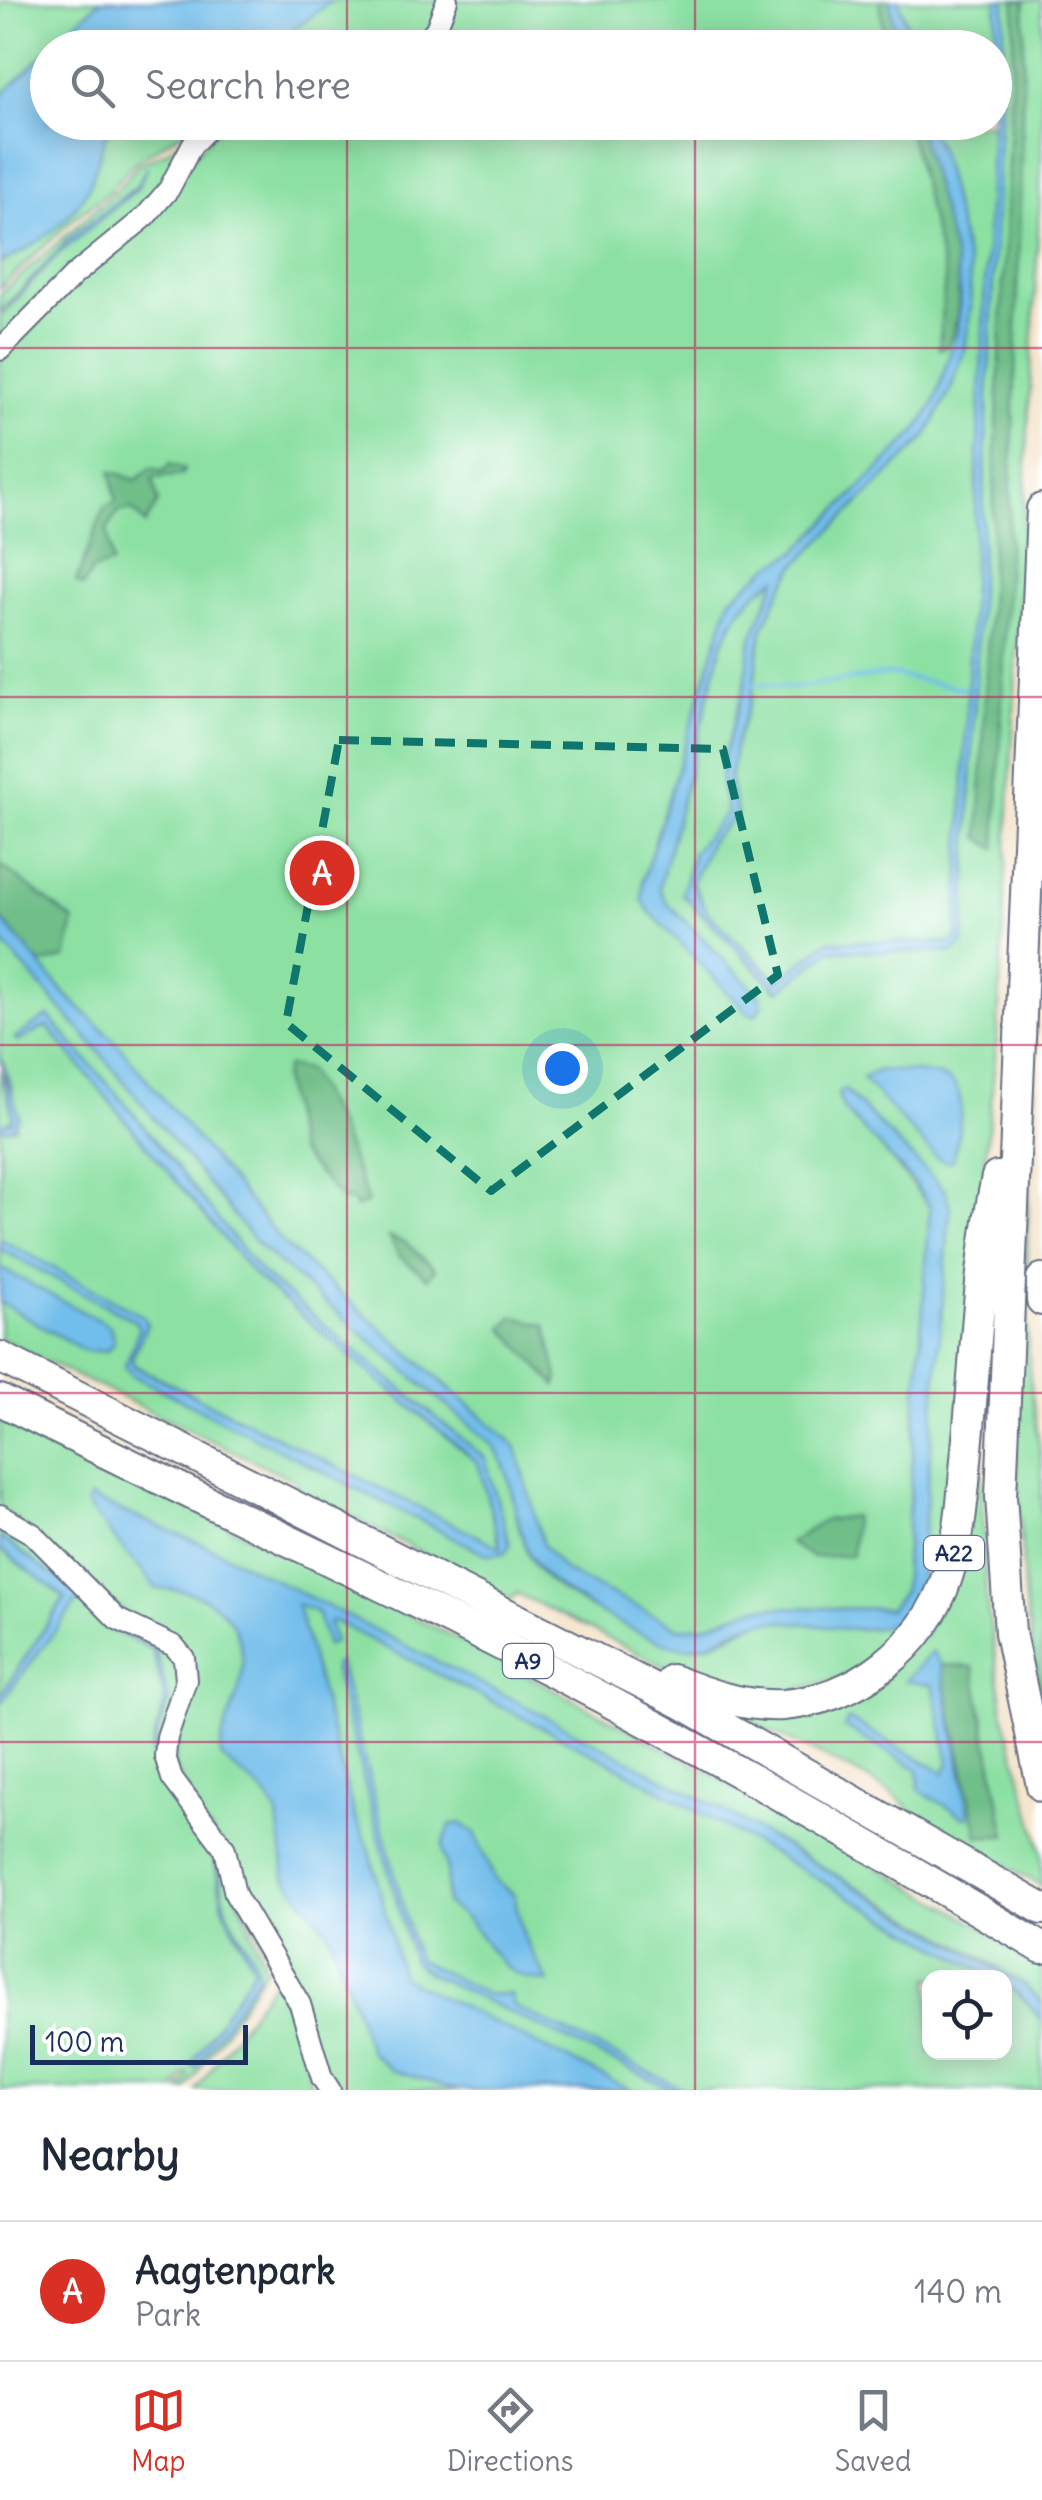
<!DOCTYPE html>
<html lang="en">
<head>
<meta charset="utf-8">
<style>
	body { margin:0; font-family:Delius,sans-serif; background:#f6f6f7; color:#1f2937 }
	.controls { position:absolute; right:30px; bottom:30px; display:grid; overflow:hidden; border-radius:20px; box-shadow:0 5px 25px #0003 }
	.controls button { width:90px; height:90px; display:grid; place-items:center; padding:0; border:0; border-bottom:2px solid #e0e1e3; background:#fff; color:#1f2937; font:50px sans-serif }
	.scale { position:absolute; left:30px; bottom:25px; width:218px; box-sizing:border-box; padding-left:10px; border:5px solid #1b2f5e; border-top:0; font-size:28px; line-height:35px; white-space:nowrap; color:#1b2f5e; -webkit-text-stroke:8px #fff; paint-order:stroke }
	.you { position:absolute; left:562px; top:1068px; width:35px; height:35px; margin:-25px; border:8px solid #fff; border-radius:50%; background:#1a73e8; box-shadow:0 0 0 15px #1a73e833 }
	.badge { display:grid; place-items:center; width:65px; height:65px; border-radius:50%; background:#d93025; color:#fff; font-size:32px; font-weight:700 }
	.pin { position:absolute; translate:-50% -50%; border:5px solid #fff; box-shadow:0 2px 10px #0006 }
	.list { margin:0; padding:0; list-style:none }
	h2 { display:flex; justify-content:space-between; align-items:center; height:130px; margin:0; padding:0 40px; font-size:42px }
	h2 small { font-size:32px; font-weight:400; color:#747a83 }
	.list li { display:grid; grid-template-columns:65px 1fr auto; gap:30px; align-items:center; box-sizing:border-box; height:140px; padding:0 40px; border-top:2px solid #e0e1e3 }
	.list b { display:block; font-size:38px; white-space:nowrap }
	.list p { margin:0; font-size:32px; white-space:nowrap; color:#747a83 }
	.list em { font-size:32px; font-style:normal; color:#747a83 }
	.icon { flex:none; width:55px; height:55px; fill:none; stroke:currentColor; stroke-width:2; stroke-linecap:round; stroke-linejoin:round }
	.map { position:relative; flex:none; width:1042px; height:2090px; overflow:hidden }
	.search { position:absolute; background:#fff; box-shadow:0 5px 25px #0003; left:30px; right:30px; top:30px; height:110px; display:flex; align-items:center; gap:25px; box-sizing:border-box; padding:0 35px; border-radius:55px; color:#747a83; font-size:38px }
	.sheet { height:270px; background:#fff }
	nav { display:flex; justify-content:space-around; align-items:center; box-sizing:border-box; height:140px; border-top:2px solid #e0e1e3; background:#fff; font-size:28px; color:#747a83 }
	nav a { display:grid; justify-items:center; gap:5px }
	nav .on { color:#d93025 }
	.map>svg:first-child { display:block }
	.green { fill:#8be0a2; stroke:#538880; stroke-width:2.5; fill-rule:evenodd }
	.forest { fill:#70be88; stroke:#467673; stroke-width:2.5 }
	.water { fill:#71bdeb; stroke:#4676a4; stroke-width:2.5 }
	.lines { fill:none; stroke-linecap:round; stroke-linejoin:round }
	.stream { stroke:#71bdeb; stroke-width:4 }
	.minor-casing { stroke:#676e84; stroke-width:24 }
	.highway-casing { stroke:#676e84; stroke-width:34 }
	.minor { stroke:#fff; stroke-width:20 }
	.highway { stroke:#fff; stroke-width:30 }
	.marked { fill:none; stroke:#0f766e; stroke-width:8; stroke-dasharray:20 12; stroke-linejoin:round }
	.grid { fill:none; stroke:#c2185b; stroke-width:2.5; stroke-opacity:0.55 }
	.labels { text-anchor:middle; stroke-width:8; stroke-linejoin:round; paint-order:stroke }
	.shield { fill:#fff; stroke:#5f6d8e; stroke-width:2.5 }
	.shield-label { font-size:22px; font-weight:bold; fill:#1b2f5e }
</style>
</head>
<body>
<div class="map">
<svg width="1042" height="2090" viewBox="0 0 1042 2090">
	<rect width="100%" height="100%" fill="#fff"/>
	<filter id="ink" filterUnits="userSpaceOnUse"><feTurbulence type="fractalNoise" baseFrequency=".01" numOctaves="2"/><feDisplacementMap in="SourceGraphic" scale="20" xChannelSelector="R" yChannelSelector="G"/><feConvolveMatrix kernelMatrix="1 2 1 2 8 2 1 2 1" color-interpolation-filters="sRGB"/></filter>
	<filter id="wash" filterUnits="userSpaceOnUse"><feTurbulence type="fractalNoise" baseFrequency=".0048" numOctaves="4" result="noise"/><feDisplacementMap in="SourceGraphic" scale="40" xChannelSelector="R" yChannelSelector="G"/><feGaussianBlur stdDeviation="2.25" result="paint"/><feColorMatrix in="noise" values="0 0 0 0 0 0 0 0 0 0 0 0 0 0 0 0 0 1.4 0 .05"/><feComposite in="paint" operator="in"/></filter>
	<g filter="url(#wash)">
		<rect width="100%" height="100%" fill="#f4e4cb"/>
		<path class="green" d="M4,0H101L0,97V3Z
			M333,0H443L434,25L410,47L243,48C280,42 303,23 333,0Z
			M456,0H890L897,47L431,48L445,32Z
			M898,0H997L995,89L994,48L915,47Z
			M1005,0H1042V155L998,1028L955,1474L937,1578L902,1635L846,1677L777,1695L686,1677L516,1593L512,1599L297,1489L296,1481L0,1339V1302L85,1351L109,1326L0,1268V1249L135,1321L140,1329L125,1367L132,1375L488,1555L505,1553L485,1458L260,1272L135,1115L48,1016L15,1038L18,1041L47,1026L255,1276L478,1463L501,1549L134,1365L132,1359L147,1324L143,1316L0,1239V1129L16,1127L12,1087L0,1055V940L103,1056L258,1245L491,1443C518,1477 511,1528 534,1565C558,1601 655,1640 697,1645C717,1647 735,1629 753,1624C802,1610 862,1614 913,1610L919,1593L950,1209L918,1163L844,1089L838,1094L930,1207L903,1592L889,1609L756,1607L704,1626L679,1628L565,1571L543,1545L516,1446L286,1246L113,1039L66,995L0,917V361L224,123H917L958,328L934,404L915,433L796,552L730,599L643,880L762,1006L759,995L667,903L659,888L722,644C736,613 750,594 780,577L751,640L745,686L724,754L721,782L727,811L682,894L778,991L831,950L952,953L964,943Z
			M112,123H196L134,163L106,194L74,218L0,288V263C34,248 76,217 91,181C99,161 101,141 112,123Z
			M928,123H993L959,929L957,939L950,943L829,941L778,981L708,913L692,883L710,842L737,814L730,782L735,745L752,696L762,630L778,595L795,566L925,438L950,391L965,349L971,305L969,269L941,154Z
			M198,127L159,195L0,345V317L58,254L137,189L147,168L136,187L71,237L0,312V294L116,191L139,164L166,152Z
			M1042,787L1026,1295L1030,1380L1042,1465V1702L1025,1602L1016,1454Z
			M0,1071L13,1117L5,1124H0Z
			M986,1325L981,1467L986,1597L1004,1715L1042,1854V1886L916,1816C892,1780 769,1735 731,1711H794L926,1633Z
			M0,1414L466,1643L717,1776L978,1924L1042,1966V2003L1023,1984L978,1955L717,1807L234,1560L305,1606L608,1761L992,1977L930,1978V2052H1004L1005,1984L1029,2004L1042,2021V2090H335L171,1758L192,1669L0,1507Z
			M0,1519L176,1653L183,1684L171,1790L181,1809L211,1830L266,1968L186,2090H179L189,2076L186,2073L174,2090H0V1704L76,1598L107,1628L152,1649C156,1665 166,1688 164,1704C159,1735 145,1750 160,1781L155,1741L169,1701L155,1647L103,1622L76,1592L0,1537ZM212,1848C223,1867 219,1890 227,1910C234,1933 255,1951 258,1975L191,2064L254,1969L223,1906Z
			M0,1549L65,1597L0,1696Z
			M274,1980L290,2001L312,2090H196Z"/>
		<path class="forest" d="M880,0H890L897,47H885Z
			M1015,0H1025L1016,356L996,849L979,837Z
			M907,123H917C934,182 981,291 946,347L939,349L945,277Z
			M170,464L184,469L182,475L153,478L158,502L145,524L133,510L118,511L107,530L112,564L93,570L83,586L76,582L104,508L116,501L111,471L136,480L151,468L164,471Z
			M0,864L74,921L66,958L40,964L0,917Z
			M287,1066L308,1070L341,1132L368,1202L356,1208L352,1201L342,1200L298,1151L283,1078Z
			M389,1237L405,1242L435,1269L428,1278L400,1257Z
			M514,1317L546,1325L558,1377L556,1386L503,1328Z
			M854,1516L852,1555L812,1557L789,1543L825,1520Z
			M941,1665L973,1667L1006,1836H978Z"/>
		<path class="water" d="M101,0H333L291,32L268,44L243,48L50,47Z
			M890,0H898L915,47H897Z
			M997,0H1005V4L964,943L952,953L831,950L779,991L682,894L693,852L727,812L721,782L724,754L745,686L751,640L777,578C748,595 735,614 722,644L659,888L667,903L759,995L762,1006L756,1015L748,1013L648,910L642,899L643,880L730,599L769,567L796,552L915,433L934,404L958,328L960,296L954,255L917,123H928L941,154L969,269L971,305L965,349L950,391L925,438L795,566L778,595L762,631L752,696L735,745L730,782L737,814L710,842L692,883L708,913L778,981L829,941L949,943L957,939Z
			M47,51L48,122L112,123C101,141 99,161 91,181C76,218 36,247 0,263V97Z
			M147,167L137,189L58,254L0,317L71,237L136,187Z
			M0,917L66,995L113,1039L286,1246L516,1446L543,1545L565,1571L679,1628L704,1626L756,1607L889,1609L903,1592L930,1207L912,1180L844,1110L838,1094L844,1089L945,1190L950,1209L919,1593C897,1657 809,1615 760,1622C732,1625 712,1650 681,1647C650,1643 576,1601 551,1581C508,1548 523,1483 491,1443L258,1245L103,1056L0,940Z
			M48,1016L135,1115L260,1272L485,1458L510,1545L505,1553L488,1555L132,1375L125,1367L139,1329L135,1321L0,1249V1239L143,1316L147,1324L132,1358L134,1366L501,1548L478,1463L255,1276L47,1026L18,1041L15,1038Z
			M0,1055L19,1116L12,1128L0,1129V1124L11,1122L13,1117Z
			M879,1070C957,1073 973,1072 953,1160L947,1162L936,1157L862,1078Z
			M0,1268L110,1326L114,1341L107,1351H85L0,1302Z
			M90,1498L216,1550L522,1704L717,1807L1023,1984L1042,2003V2021L1029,2004L1005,1984L1004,1978L992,1977L608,1761L334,1621L329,1622L334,1642L327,1646L317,1612L297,1605L355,1818L369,1848L402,1977L630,2090H457L390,2070L369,2050L330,1934L285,1877L278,1815L267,1796L221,1757C219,1728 239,1703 242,1674C247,1619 209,1587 157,1589L92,1512L87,1503Z
			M0,1537L76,1592L103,1622L155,1647L169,1701L155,1741L160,1782L151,1750L165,1701L152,1649L107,1628L79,1599L0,1704V1696L65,1598L0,1549Z
			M933,1651L941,1665L970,1816L964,1817L919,1790L918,1769L844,1727L848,1719L944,1773L949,1762L933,1685L905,1681Z
			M339,1663L417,1959L486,1994L511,1995L514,2006L685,2090H673L433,1976L413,1962L334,1670V1664Z
			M461,1823L475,1833L495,1880L514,1895L524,1937L548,1982C496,1977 496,1949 465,1918C459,1912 452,1909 446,1903L447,1869L442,1847L450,1825Z
			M213,1847C222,1867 219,1889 227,1910C234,1932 256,1951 258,1975L195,2068L191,2064L254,1969L223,1906Z"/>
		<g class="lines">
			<path class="stream" d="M753,684L794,688L889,674L965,689"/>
		</g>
	</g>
	<g filter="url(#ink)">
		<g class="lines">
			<g class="minor-casing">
				<path id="minor" d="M419,48L436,29L447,0
					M0,350L74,275L145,217L169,189L192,145L214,122
					M0,1515L33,1534L117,1619L174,1646L184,1658L186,1680L167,1737L165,1756L172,1778L225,1849L235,1894L300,2004L322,2078L330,2090"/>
			</g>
			<g class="highway-casing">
				<path id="highway" d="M1042,509L1001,1496L1010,1633L1042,1786
					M1042,1279V1300
					M0,1357L680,1702L1042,1909
					M0,1400C126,1464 254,1523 380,1585C607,1694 826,1819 1042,1948
					M672,1680C707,1694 744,1707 783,1705C857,1699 924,1647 947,1577C961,1536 963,1492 967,1449C976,1358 978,1266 997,1177"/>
			</g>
			<use href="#minor" class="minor"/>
			<use href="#highway" class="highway"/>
		</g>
	</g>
	<path class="marked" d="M339,740L723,749L778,975L491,1191L286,1023Z"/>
	<path class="grid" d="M347,0V48M695,0V48M347,122V2090M695,122V2090M0,348H1042M0,697H1042M0,1045H1042M0,1393H1042M0,1742H1042"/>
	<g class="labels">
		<g class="shield">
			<rect x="924" y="1536" width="60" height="34" rx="8"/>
			<rect x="503" y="1644" width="50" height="34" rx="8"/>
		</g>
		<g class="shield-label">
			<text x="954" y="1561">A22</text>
			<text x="528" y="1669">A9</text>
		</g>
	</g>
</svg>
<div class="controls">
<button><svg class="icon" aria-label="locate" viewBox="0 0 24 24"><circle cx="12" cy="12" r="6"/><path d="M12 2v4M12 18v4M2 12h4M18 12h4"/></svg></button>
</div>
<div class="scale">100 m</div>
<div class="you"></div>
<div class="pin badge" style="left:322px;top:873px">A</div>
<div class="search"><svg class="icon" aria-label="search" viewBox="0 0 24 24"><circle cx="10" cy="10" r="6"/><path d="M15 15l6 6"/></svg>Search here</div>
</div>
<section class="sheet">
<h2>Nearby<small></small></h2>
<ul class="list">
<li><span class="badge">A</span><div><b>Aagtenpark</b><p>Park</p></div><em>140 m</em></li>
</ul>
</section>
<nav>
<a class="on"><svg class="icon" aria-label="map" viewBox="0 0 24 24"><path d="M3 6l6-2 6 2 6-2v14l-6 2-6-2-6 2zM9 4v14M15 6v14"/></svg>Map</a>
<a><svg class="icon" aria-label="directions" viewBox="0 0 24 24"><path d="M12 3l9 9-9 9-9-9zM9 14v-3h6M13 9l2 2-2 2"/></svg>Directions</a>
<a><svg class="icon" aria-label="saved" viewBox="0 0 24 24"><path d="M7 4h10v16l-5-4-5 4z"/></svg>Saved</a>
</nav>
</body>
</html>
